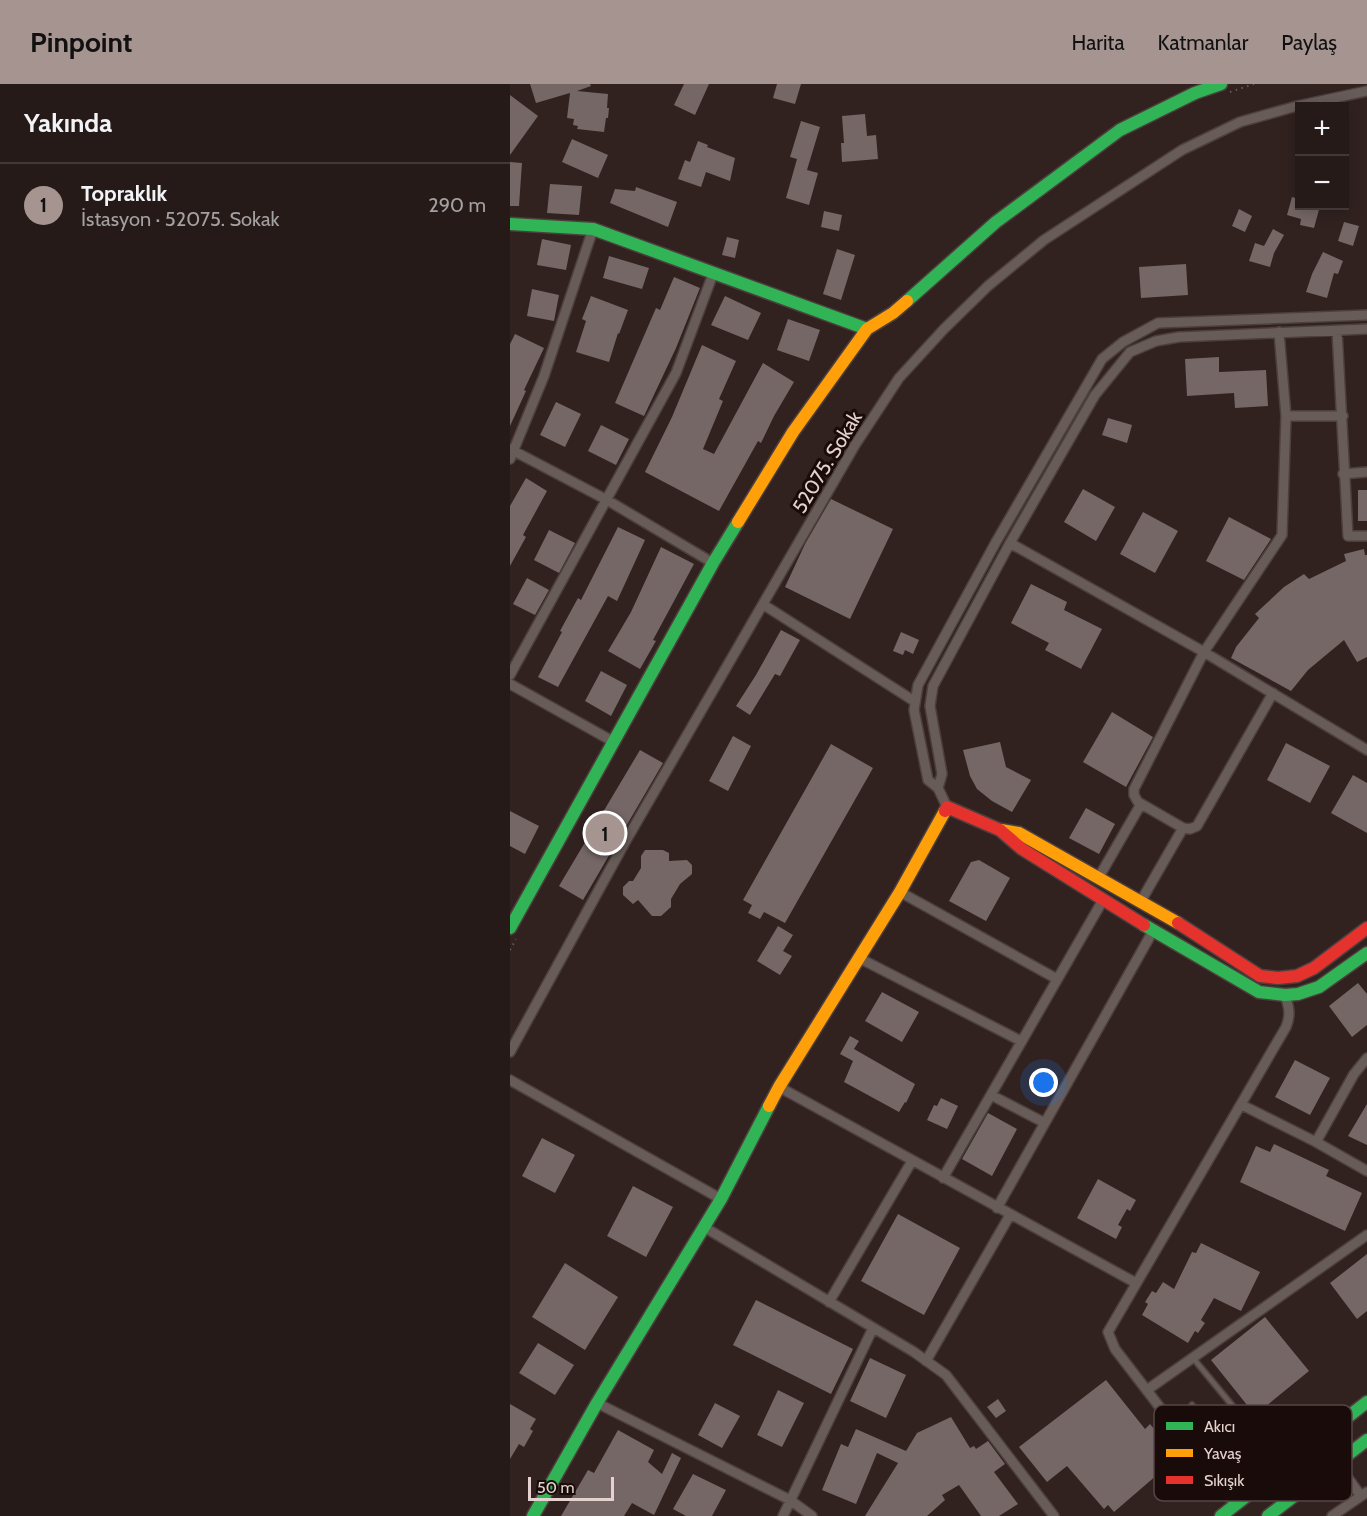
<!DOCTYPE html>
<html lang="tr">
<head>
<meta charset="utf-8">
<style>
	body { margin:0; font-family:Cabin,sans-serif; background:#2d2321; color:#f1f3f6 }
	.controls { position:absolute; right:18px; top:18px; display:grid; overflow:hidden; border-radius:0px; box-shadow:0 3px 15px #0003 }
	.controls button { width:54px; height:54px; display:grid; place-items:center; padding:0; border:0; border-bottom:2px solid #423837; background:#251a18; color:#f1f3f6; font:30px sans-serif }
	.scale { position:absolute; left:18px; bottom:15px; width:86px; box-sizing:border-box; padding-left:6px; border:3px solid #e5d1cd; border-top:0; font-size:16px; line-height:21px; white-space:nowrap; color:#e5d1cd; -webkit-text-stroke:4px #180b09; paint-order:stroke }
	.you { position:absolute; left:534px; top:999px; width:21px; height:21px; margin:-15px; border:4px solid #fff; border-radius:50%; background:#1a73e8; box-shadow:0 0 0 9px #1a73e833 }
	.badge { display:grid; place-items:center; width:39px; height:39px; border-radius:50%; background:#a69490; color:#111; font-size:20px; font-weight:700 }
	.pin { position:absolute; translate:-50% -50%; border:3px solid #fff; box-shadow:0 2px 6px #0006 }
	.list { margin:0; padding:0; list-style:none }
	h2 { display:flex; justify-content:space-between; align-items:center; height:78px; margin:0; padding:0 24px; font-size:26px }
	h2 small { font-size:20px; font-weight:400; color:#a3a1a2 }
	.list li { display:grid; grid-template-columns:39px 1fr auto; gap:18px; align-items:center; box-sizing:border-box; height:84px; padding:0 24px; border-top:2px solid #423837 }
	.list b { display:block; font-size:22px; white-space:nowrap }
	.list p { margin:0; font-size:20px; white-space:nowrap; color:#a3a1a2 }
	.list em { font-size:20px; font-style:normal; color:#a3a1a2 }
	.map { position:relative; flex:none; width:857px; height:1432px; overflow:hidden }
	header { display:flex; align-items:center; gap:36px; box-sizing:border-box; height:84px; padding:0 30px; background:#a69490; color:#111 }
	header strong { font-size:28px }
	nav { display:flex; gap:33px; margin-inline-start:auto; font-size:21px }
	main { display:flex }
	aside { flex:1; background:#251a18 }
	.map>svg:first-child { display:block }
	.building { fill:#756765 }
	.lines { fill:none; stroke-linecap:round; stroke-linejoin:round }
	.lane-casing { stroke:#4d3f3e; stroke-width:8 }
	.street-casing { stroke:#4d3f3e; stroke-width:12 }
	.fast-casing { stroke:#4d3f3e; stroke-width:15 }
	.slow-casing { stroke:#4d3f3e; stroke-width:15 }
	.jam-casing { stroke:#4d3f3e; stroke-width:15 }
	.path { stroke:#675a58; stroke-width:2; stroke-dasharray:1.5 4.5; stroke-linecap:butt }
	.lane { stroke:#685c59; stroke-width:4.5 }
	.street { stroke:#685c59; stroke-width:9 }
	.fast { stroke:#30b455; stroke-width:12 }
	.slow { stroke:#ff9f0a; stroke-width:12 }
	.jam { stroke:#e5322d; stroke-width:12 }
	.labels { text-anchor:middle; stroke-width:6; stroke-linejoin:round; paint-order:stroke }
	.street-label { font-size:20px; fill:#e5d1cd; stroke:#180b09 }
	.key { fill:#180b09; stroke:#564644; stroke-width:1.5 }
	.key-label { font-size:16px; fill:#e5d1cd }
</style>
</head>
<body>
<header>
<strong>Pinpoint</strong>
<nav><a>Harita</a><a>Katmanlar</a><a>Paylaş</a></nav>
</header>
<main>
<aside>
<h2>Yakında<small></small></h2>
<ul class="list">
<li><span class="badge">1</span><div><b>Topraklık</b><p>İstasyon · 52075. Sokak</p></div><em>290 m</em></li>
</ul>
</aside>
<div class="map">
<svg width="857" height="1432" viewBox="0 0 857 1432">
	<rect width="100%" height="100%" fill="#312220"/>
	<path class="building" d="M20,0H80L81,2L67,7L98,10L97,24H99L98,34H96L94,48L67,45L68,42L63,41L64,35L57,34L60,9L26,19Z
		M174,0H199L185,31L164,21Z
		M267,0H291L285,20L263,14Z
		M0,11L28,32L0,71Z
		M355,30L357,52L366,51L368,75L332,78L331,59H334L332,32Z
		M291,37L310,43L297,86L308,89L299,121L276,114L287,75L280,73Z
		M62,55L98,71L88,94L52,78Z
		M188,57L198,61L197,63L225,74L220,97L196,88L191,103L168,95L175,76L180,78Z
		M0,78L12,79L9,122H0Z
		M40,100L72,102L69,131L37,129Z
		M126,103L167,118L158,143L100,119L105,105L125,107Z
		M782,113L789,115V122H810L804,144L790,141L791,135L777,131Z
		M729,125L742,132L735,148L722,142Z
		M314,127L332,131L329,147L311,143Z
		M834,138L849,142L843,162L828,157Z
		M763,145L774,151L764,169L760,183L739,177L745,159L754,162Z
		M217,153L229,156L225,174L212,171Z
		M32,155L61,161L56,186L27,181Z
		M327,165L345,171L331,216L313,210Z
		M813,168L833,177L828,190L824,189L817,214L796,208L802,190Z
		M99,172L139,184L132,205L93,194Z
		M676,180L678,211L631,214L629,183Z
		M164,193L190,204L166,264L134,332L105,319L146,224L150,226Z
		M22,205L49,211L44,237L17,232Z
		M81,212L118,226L109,250L108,249L99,278L66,268L76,237L72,235Z
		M215,212L251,229L238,256L201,241Z
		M278,235L310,246L299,277L267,266Z
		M5,250L34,264L14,306L16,307L0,342V260Z
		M192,261L226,277L209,315L213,317L193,365L204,370L253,279L284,298L264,332L251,359L248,357L209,427L135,388L162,333Z
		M709,273V288L756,286L758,322L725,324L724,309L677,312L675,275Z
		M46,318L71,330L55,363L30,351Z
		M598,334L622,341L617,359L592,351Z
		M91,341L119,355L106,381L78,367Z
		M16,394L37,407L13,451L16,453L0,482V422Z
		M573,405L605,423L586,457L554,438Z
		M848,406H857V437H848Z
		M321,415L383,445L340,535L275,503L295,460Z
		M633,428L668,447L645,489L610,470Z
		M719,433L761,455L734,496L696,477Z
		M108,443L135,456L107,517L98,512L48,603L28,593L52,548L50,547L68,514L71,516Z
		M39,446L65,459L49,489L24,476Z
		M151,463L184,480L143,556L146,557L130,585L98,567L121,528Z
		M854,465L855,471H857V573L847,578L834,556L798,586L781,607L721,574L726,563L749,534L745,530L774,503L794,490L799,495L836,477L834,470Z
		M17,494L39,506L25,531L3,520Z
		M521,500L557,518L554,526L592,545L571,585L535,566L539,559L501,539Z
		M271,546L290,556L270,592L265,590L240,631L226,622L246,591Z
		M391,548L409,556L403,570L395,566L393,571L383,567Z
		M91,587L117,601L101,632L75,617Z
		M602,628L643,653L616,703L573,678Z
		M223,652L241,662L218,707L199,697Z
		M490,658L496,683L521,696L502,728L482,717L467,705L460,692L453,666Z
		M776,659L820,682L800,719L757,696Z
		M321,660L363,684L275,839L254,828L250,835L238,829L242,821L233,816Z
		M130,666L153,679L73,816L49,802Z
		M843,691L857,699V749L821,729Z
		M576,724L605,740L589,770L559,754Z
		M0,727L29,742L15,770L0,762Z
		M135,766H153L159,769V777L177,776L182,781V790L170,800L161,815V823L151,832H142L128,816L123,820L113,811V803L119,797H123L131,784V772Z
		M469,776L500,794L476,837L439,817L461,778Z
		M268,842L283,851L273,867L282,872L270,891L247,877Z
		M848,899L857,910V941L842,953L819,922Z
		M372,908L409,928L392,958L355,937Z
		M340,952L349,957L344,965L405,1000L396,1019L395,1018L389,1028L334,998L343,977L330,970Z
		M785,976L820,994L800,1031L765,1013Z
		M431,1014L448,1022L437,1045L417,1036L424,1021L427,1022Z
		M857,1020V1061L838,1052Z
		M478,1029L507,1045L482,1092L452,1075Z
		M32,1054L65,1071L45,1109L12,1092Z
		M764,1060L819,1086L816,1092L852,1109L835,1147L730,1098L746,1062L760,1068Z
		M588,1095L626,1116L620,1127L617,1125L608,1141L612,1143L606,1155L567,1134Z
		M123,1102L163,1123L136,1173L97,1152Z
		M388,1130L450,1164L414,1231L351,1197Z
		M691,1159L750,1188L731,1227L704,1214L691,1236L695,1239L688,1249L685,1247L678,1259L632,1231L638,1220L635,1218L642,1207L646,1209L653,1198L664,1205L682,1168L686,1169Z
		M857,1170V1227L847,1235L820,1199Z
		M55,1179L108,1213L75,1266L22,1233Z
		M246,1216L343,1265L321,1310L223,1261Z
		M755,1233L799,1287L745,1331L701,1276Z
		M28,1259L64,1281L45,1311L9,1289Z
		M360,1274L396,1291L376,1334L340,1317Z
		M596,1296L635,1345L640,1340L656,1359L650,1364L662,1378L604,1428L598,1421L594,1425L557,1382L537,1398L509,1363Z
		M268,1306L294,1319L272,1363L247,1351Z
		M488,1315L496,1327L486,1334L477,1323Z
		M205,1319L230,1332L212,1364L188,1351Z
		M0,1320L26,1335L20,1345L23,1347L14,1363L9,1360L0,1375Z
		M441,1333L460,1364L464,1362L466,1365L478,1357L495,1380L484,1388L508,1420L489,1432H471L449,1401L432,1411L435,1416L417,1432H355L388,1379L367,1369L346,1420L312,1406L331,1360L338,1363L346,1345L396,1367L407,1349Z
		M108,1346L144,1366L138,1378L152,1390L162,1369L171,1374L144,1431L122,1419L114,1432H51L78,1386L84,1389Z
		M183,1390L216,1406L202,1432H176L163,1425Z"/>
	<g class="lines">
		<g class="lane-casing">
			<path id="lane" d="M683,1274L740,1343L746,1348L789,1367
				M682,1321L720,1367
				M735,1410L720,1367L746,1348"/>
		</g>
		<g class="street-casing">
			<path id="street" d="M827,247L838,452H857
				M776,332H833
				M0,365L97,416L203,479
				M0,375L34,292L83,145
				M833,390L857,388
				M500,459L694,568L857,666
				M254,521L404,617
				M0,591L166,289L203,190
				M0,600L104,658
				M763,609L687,742L680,745L673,744L628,718L624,711V705L694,568L772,451L776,332L769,248
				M428,704L432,690L420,622L423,602L500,459L585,311L620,268L646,257L669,253L857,245
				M437,723L428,704L418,696L404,626L408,601L486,458L592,275L613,258L648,239L857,231
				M589,793L631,720
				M390,808L547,895
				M631,817L673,744
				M349,874L511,957
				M0,968L114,760L345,361L389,294L434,245L478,202L534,156L672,66L730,38L787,22L857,7
				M0,996L211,1115
				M269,1003L626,1199
				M481,1011L535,1039
				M732,1021L806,1058L857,1087
				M806,1058L844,990L857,974
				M433,1094L593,816
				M487,1124L643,847
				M194,1143L404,1268L436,1291L544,1432
				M319,1218L402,1077
				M416,1277L500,1131
				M637,1306L857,1151
				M87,1319L280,1416L302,1432
				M827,1379L851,1412
				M725,1421L605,1265L598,1248L776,943C781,931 779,923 775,911
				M273,1432L363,1244
				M822,1432L857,1408"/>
		</g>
		<g class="fast-casing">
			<path id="fast" d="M0,140L83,145L357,245
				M397,217L486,138L610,46L685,9L711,0
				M634,841L749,908L775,911L788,910L809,903L857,869
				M0,844L203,479L228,438
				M23,1432L87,1319L211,1115L259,1022
				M711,1432L857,1318
				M758,1432L857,1356"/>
		</g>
		<g class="slow-casing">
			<path id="slow" d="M228,438L283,348L357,245L383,229L397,217
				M491,746L509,749L668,839
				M259,1022L269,1003L390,808L435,727"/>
		</g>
		<g class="jam-casing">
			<path id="jam" d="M435,727L437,723L490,746L512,765L634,841
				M668,839L750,892L768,894L787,892L804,884L857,844"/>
		</g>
		<path class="path" d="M720,8L744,0
			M0,866L6,855"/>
		<use href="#lane" class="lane"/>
		<use href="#street" class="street"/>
		<use href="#fast" class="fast"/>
		<use href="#slow" class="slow"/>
		<use href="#jam" class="jam"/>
	</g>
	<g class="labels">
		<g class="street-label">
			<text transform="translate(317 378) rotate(-59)" y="7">52075. Sokak</text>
		</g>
	</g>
	<rect x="644" y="1321" width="198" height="96" rx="9" class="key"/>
	<rect x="656" y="1338" width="27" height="8" fill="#30b455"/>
	<rect x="656" y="1365" width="27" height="8" fill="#ff9f0a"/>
	<rect x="656" y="1392" width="27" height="8" fill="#e5322d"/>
	<g class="key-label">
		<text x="694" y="1348">Akıcı</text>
		<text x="694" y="1375">Yavaş</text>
		<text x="694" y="1402">Sıkışık</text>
	</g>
</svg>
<div class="controls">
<button>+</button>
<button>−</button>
</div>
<div class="scale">50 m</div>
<div class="you"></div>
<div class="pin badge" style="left:95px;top:749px">1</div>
</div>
</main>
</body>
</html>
